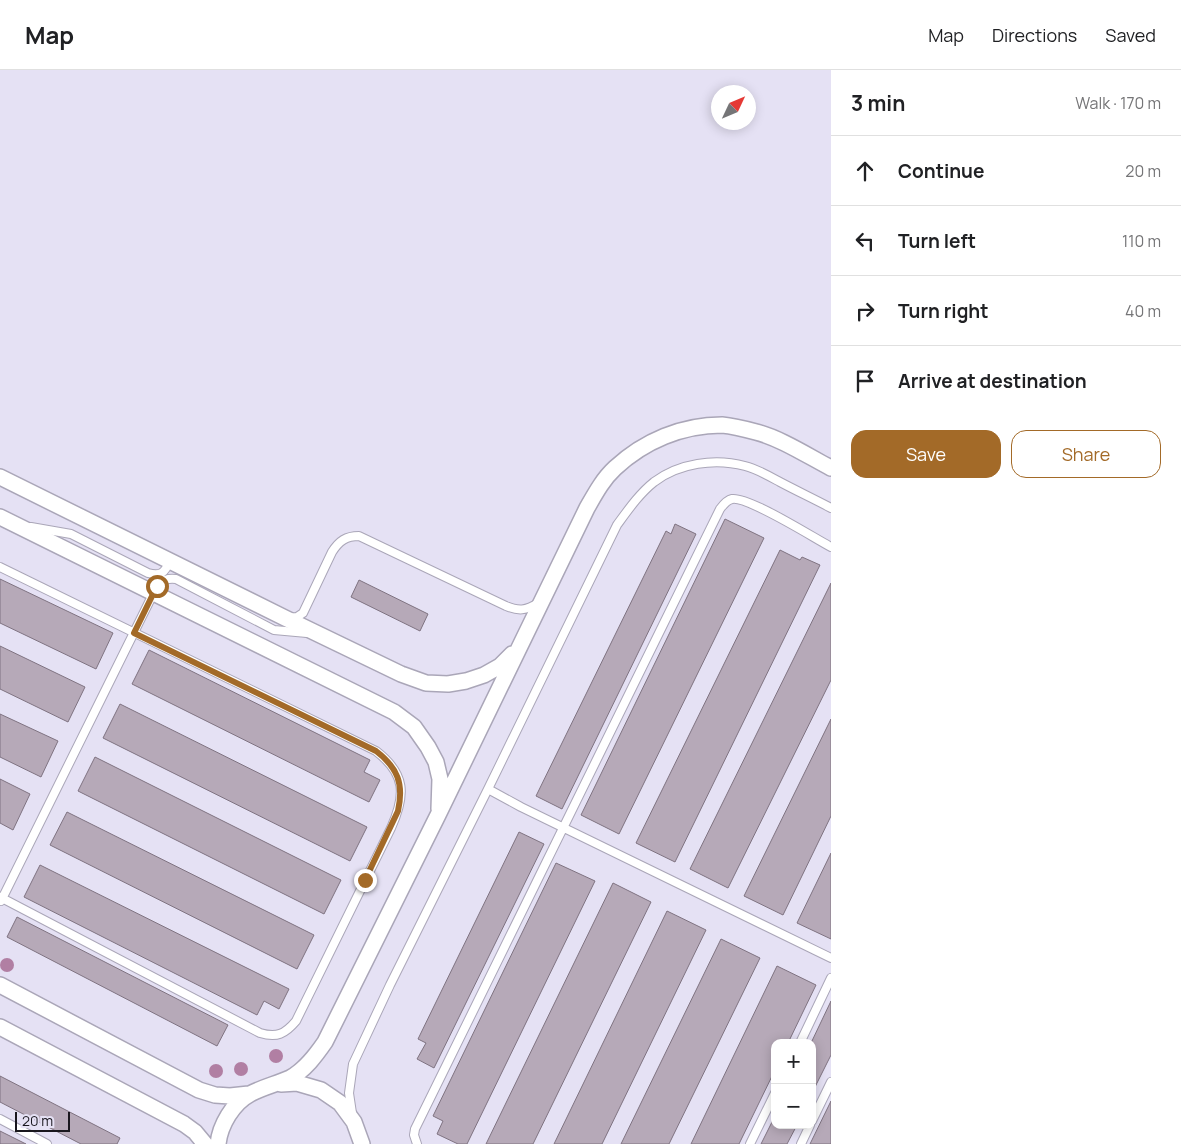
<!DOCTYPE html>
<html lang="en">
<head>
<meta charset="utf-8">
<style>
	body { margin:0; font-family:Manrope,sans-serif; background:#f2f2f2; color:#202124 }
	.controls { position:absolute; right:15px; bottom:15px; display:grid; overflow:hidden; border-radius:10px; box-shadow:0 2px 12px #0003 }
	.controls button { width:45px; height:45px; display:grid; place-items:center; padding:0; border:0; border-bottom:1px solid #e0e0e0; background:#fff; color:#202124; font:25px sans-serif }
	.compass { position:absolute; left:711px; top:15px; width:45px; height:45px; border-radius:50%; background:#fff; box-shadow:0 2px 12px #0003; rotate:46deg }
	.scale { position:absolute; left:15px; bottom:12px; width:55px; box-sizing:border-box; padding-left:5px; border:2px solid #19171e; border-top:0; font-size:14px; line-height:18px; white-space:nowrap; color:#19171e; -webkit-text-stroke:4px #e5e1f4; paint-order:stroke }
	.stop { position:absolute; width:15px; height:15px; margin:-11px; border:4px solid #a36a28; border-radius:50%; background:#fff }
	.stop.end { background:#a36a28; border-color:#fff; box-shadow:0 1px 5px #0008 }
	.list { margin:0; padding:0; list-style:none }
	h2 { display:flex; justify-content:space-between; align-items:center; height:65px; margin:0; padding:0 20px; font-size:21px }
	h2 small { font-size:16px; font-weight:400; color:#757577 }
	.list li { display:grid; grid-template-columns:32px 1fr auto; gap:15px; align-items:center; box-sizing:border-box; height:70px; padding:0 20px; border-top:1px solid #e0e0e0 }
	.list b { display:block; font-size:19px; white-space:nowrap }
	.list em { font-size:16px; font-style:normal; color:#757577 }
	.actions { display:flex; gap:10px; padding:15px 20px }
	.actions a { flex:1; padding:11px 0; border:1px solid #a36a28; border-radius:15px; text-align:center; font-size:18px; color:#a36a28 }
	.actions .main { background:#a36a28; color:#fff }
	.icon { flex:none; width:28px; height:28px; fill:none; stroke:currentColor; stroke-width:2; stroke-linecap:round; stroke-linejoin:round }
	.map { position:relative; flex:none; width:831px; height:1074px; overflow:hidden }
	header { display:flex; align-items:center; gap:30px; box-sizing:border-box; height:70px; padding:0 25px; background:#fff; border-bottom:1px solid #e0e0e0 }
	header strong { font-size:24px }
	nav { display:flex; gap:28px; margin-inline-start:auto; font-size:18px }
	main { display:flex }
	aside { flex:1; background:#fff }
	.map>svg:first-child { display:block }
	.building { fill:#b6a9b8; stroke:#7f7381 }
	.lines { fill:none; stroke-linecap:round; stroke-linejoin:round }
	.service-casing { stroke:#aaa6b8; stroke-width:10 }
	.minor-casing { stroke:#aaa6b8; stroke-width:18 }
	.service { stroke:#fff; stroke-width:8 }
	.minor { stroke:#fff; stroke-width:15 }
	.tree { fill:#b17fa3 }
	.route { stroke:#a36a28; stroke-width:6 }
</style>
</head>
<body>
<header>
<strong>Map</strong>
<nav><a>Map</a><a>Directions</a><a>Saved</a></nav>
</header>
<main>
<div class="map">
<svg width="831" height="1074" viewBox="0 0 831 1074">
	<rect width="100%" height="100%" fill="#e5e1f4"/>
	<path class="building" d="M725,449L764,468L619,764L581,745Z
		M675,454L696,464L562,739L536,726L666,461L671,464Z
		M780,480L800,490L802,487L820,495L675,792L636,773Z
		M0,509L113,563L96,599L0,553Z
		M359,510L428,544L420,561L351,527Z
		M831,513V610L728,818L690,799Z
		M0,576L85,617L68,652L0,619Z
		M149,580L370,690L364,702L380,710L369,732L132,614Z
		M120,634L367,757L350,791L103,668Z
		M0,644L58,671L41,707L0,687Z
		M831,649V746L783,845L744,826Z
		M95,687L341,810L324,844L78,721Z
		M0,709L30,724L13,760L0,753Z
		M67,742L314,865L297,899L50,775Z
		M519,762L544,774L434,998L417,989L426,973L418,969Z
		M831,783V869L797,853Z
		M556,793L595,811L467,1074H458L437,1064L443,1051L433,1046Z
		M40,795L289,919L279,939L264,931L257,945L24,827Z
		M613,813L651,832L533,1074H486Z
		M667,841L706,860L602,1074H554Z
		M17,847L228,955L217,976L7,867Z
		M721,869L760,888L669,1074H621Z
		M777,896L816,915L788,973H775V1000L739,1074H691Z
		M831,931V985L812,1023V973H811Z
		M0,1006L120,1068L117,1074H81L0,1032Z
		M831,1031V1074H810Z
		M775,1046V1055H797L787,1074H761Z
		M0,1061L26,1074H0Z"/>
	<g class="lines">
		<g class="service-casing">
			<path id="service" d="M31,457L71,464L148,503C161,507 165,502 170,491
				M0,497L376,681C406,704 406,725 391,758L296,951C285,964 277,968 260,963L0,827
				M289,548L297,547L303,543L332,482C339,471 346,466 359,466L506,536C518,541 526,541 538,533
				M488,719L521,737L831,888
				M1,831L157,516C163,510 167,508 176,509L274,560L307,563
				M800,973L831,908
				M352,1043L349,1023L353,994L390,915L488,719L617,455C628,440 639,424 654,412C679,393 715,388 745,396C757,399 769,406 780,412C797,421 814,429 831,438
				M0,1049L47,1074
				M812,1051L831,1012
				M417,1074L414,1065L415,1059L720,439C723,435 727,430 732,429C748,426 814,468 831,477
				M750,1074L775,1023
				M801,1074L810,1055"/>
		</g>
		<g class="minor-casing">
			<path id="minor" d="M0,407L285,548L401,604L426,613L448,614L466,611L484,605L500,596L512,584
				M0,447L394,642L414,657L428,677L436,692L440,709L439,739
				M0,915L199,1020L215,1025L230,1026L249,1024
				M0,957L184,1054L195,1062L205,1074
				M281,1014L297,1013L321,1020L340,1033L354,1052L362,1074
				M218,1074C220,1055 233,1033 250,1024C263,1017 277,1014 290,1008C305,1000 316,985 325,972L438,745L587,438C595,424 603,409 615,398C644,371 682,355 722,355C733,356 745,359 756,362C780,368 808,386 831,398"/>
		</g>
		<use href="#service" class="service"/>
		<use href="#minor" class="minor"/>
	</g>
	<g class="tree">
		<circle cx="7" cy="895" r="7"/>
		<circle cx="276" cy="986" r="7"/>
		<circle cx="241" cy="999" r="7"/>
		<circle cx="216" cy="1001" r="7"/>
	</g>
	<g class="lines">
		<path class="route" d="M157,516L134,563L376,681C398,698 404,714 398,741L365,810"/>
	</g>
</svg>
<div class="controls">
<button>+</button>
<button>−</button>
</div>
<svg class="compass" viewBox="-18 -18 36 36"><path d="M0-13l5 13h-10z" fill="#e53935"/><path d="M0 13l5-13h-10z" fill="#757577"/></svg>
<div class="scale">20 m</div>
<div class="stop" style="left:157px;top:516px"></div>
<div class="stop end" style="left:365px;top:810px"></div>
</div>
<aside>
<h2>3 min<small>Walk · 170 m</small></h2>
<ul class="list">
<li><svg class="icon" aria-label="ahead" viewBox="0 0 24 24"><path d="M12 20V5M6 11l6-6 6 6"/></svg><div><b>Continue</b></div><em>20 m</em></li>
<li><svg class="icon" aria-label="left" viewBox="0 0 24 24"><path d="M17 20v-9H6M10 6l-5 5 5 5"/></svg><div><b>Turn left</b></div><em>110 m</em></li>
<li><svg class="icon" aria-label="right" viewBox="0 0 24 24"><path d="M7 20v-9h11M14 6l5 5-5 5"/></svg><div><b>Turn right</b></div><em>40 m</em></li>
<li><svg class="icon" aria-label="arrive" viewBox="0 0 24 24"><path d="M6 21V4h12l-3 4 3 4H6"/></svg><div><b>Arrive at destination</b></div></li>
</ul>
<div class="actions"><a class="main">Save</a><a>Share</a></div>
</aside>
</main>
</body>
</html>
